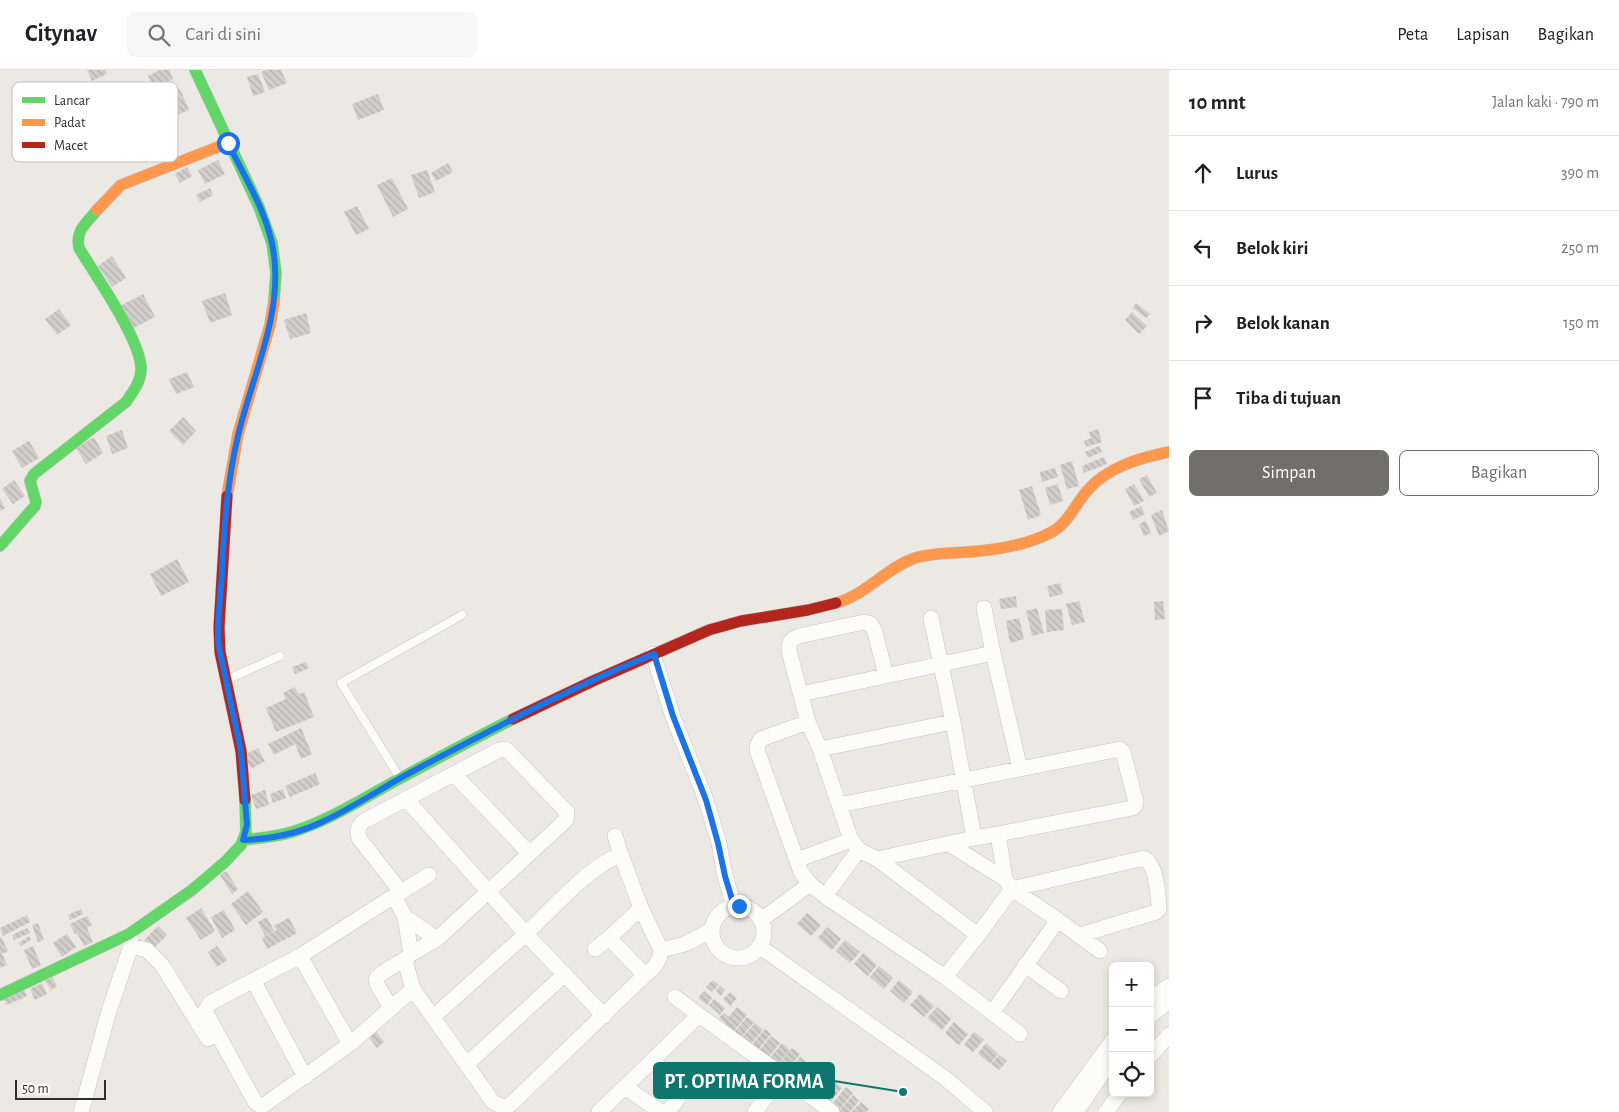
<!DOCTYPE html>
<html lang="id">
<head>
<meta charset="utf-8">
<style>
	body { margin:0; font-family:"Alegreya Sans",sans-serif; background:#f6f6f6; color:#202124 }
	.controls { position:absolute; right:15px; bottom:15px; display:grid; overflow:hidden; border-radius:8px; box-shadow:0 2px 8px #0003 }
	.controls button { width:45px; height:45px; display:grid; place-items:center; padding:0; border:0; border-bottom:1px solid #e0e0e0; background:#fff; color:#202124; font:25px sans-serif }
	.scale { position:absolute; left:15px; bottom:12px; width:91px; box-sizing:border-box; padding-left:5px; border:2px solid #2e2e2e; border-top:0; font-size:14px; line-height:18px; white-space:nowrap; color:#2e2e2e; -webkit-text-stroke:4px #fff; paint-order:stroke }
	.stop { position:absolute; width:15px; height:15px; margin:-11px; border:4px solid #1a73e8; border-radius:50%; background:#fff }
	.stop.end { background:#1a73e8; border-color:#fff; box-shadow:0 1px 5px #0008 }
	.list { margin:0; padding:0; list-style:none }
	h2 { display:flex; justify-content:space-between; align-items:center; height:65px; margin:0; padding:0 20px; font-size:21px }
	h2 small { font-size:16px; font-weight:400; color:#757577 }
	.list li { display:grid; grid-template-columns:32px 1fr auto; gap:15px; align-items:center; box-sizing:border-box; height:75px; padding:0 20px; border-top:1px solid #e0e0e0 }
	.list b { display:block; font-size:19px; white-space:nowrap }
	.list em { font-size:16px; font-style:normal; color:#757577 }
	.actions { display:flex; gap:10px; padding:15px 20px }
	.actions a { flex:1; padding:11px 0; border:1px solid #706f6e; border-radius:8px; text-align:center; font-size:18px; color:#706f6e }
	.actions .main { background:#706f6e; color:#fff }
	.icon { flex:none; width:28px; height:28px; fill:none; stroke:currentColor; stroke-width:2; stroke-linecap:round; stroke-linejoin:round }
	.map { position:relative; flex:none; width:1169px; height:1042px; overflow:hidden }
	header { display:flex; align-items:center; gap:30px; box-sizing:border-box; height:70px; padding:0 25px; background:#fff; border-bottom:1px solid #e0e0e0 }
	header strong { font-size:24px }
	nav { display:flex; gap:28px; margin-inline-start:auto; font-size:18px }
	.search { width:350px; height:45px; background:#f6f6f6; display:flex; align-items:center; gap:12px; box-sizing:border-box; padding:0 18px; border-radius:8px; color:#757577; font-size:19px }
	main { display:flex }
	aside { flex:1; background:#fff }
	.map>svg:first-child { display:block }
	.building { fill:url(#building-back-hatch) }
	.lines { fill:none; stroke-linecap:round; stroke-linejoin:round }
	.lane-casing { stroke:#c5c4c5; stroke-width:9 }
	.street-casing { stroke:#c5c4c5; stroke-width:16 }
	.fast-casing { stroke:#c5c4c5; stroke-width:12 }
	.slow-casing { stroke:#c5c4c5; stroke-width:12 }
	.jam-casing { stroke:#c5c4c5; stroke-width:12 }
	.lane { stroke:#fcfcfb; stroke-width:8 }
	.street { stroke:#fcfcfb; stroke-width:15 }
	.fast { stroke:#63d668; stroke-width:11 }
	.slow { stroke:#ff974d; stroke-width:11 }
	.jam { stroke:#b3261e; stroke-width:11 }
	.route { stroke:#1a73e8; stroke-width:6 }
	.key { fill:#fff; stroke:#c0c0c0; stroke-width:1 }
	.key-label { font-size:14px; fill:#2e2e2e }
	.leader { fill:none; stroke:#0f766e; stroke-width:2 }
	.callout-dot { fill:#0f766e; stroke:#fff; stroke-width:2 }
	.callout { fill:#0f766e; stroke:#0f766e; stroke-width:2 }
	.callout-label { font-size:20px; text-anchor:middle; font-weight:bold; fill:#fff }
</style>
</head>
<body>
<header>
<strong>Citynav</strong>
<div class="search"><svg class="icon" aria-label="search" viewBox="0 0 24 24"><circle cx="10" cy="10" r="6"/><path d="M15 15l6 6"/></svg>Cari di sini</div>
<nav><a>Peta</a><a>Lapisan</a><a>Bagikan</a></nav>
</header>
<main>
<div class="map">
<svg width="1169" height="1042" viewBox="0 0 1169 1042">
	<defs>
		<pattern id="building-back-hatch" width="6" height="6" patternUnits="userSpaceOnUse" patternTransform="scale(1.25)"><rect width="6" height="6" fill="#d1cecb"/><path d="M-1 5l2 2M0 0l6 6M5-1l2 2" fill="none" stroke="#b4b1af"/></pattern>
	</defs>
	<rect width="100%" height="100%" fill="#ece8e4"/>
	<path class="building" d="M87,0H105L107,4L92,11Z
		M160,0H169L173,9L154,18L148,6Z
		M267,0H281L287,13L269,20L261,2Z
		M258,4L265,22L253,26L247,7Z
		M180,19L189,40L168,49L159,28Z
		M378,24L384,40L358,50L352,34Z
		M218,90L225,104L205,114L198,100Z
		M448,93L453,102L436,111L431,103Z
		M187,97L192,106L180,113L175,104Z
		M427,100L435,122L419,128L411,105Z
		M392,108L408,139L393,147L377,115Z
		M210,118L213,125L200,132L196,125Z
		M357,136L369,159L356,165L344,142Z
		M112,186L126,208L112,217L98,196Z
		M225,223L232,245L210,253L202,231Z
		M143,224L155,247L132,259L120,236Z
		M1136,233L1150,244L1146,248L1133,238Z
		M59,239L71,255L57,265L45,249Z
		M1132,242L1147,256L1139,264L1125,250Z
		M306,243L311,263L290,269L284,250Z
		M187,302L194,317L176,324L169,309Z
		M183,347L196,361L183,375L169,361Z
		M1098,359L1102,372L1086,377L1084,371L1091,368L1089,362Z
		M122,360L128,378L112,384L106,366Z
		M94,367L103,383L86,394L76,378Z
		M29,371L39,388L22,398L12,381Z
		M1099,376L1102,382L1088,388L1085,382Z
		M1104,387L1107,394L1084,403L1082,396Z
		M1072,391L1079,416L1067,419L1060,395Z
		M1055,398L1058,407L1042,412L1040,402Z
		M1147,405L1157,423L1149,427L1139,409Z
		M14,410L25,426L13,434L2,419Z
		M1058,414L1063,431L1050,435L1045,418Z
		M1134,414L1144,431L1134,436L1125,419Z
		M1032,416L1041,445L1028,450L1019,420Z
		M0,428L5,438L0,441Z
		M1141,436L1145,444L1133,450L1129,442Z
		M1162,440L1169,461L1159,466L1151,445Z
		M1146,451L1151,463L1144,466L1139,454Z
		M177,489L189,512L161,526L150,504Z
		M1060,513L1063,524L1050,527L1047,516Z
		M1016,526L1017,537L1001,539L999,529Z
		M1079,531L1085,552L1072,555L1066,534Z
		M1163,531L1165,549L1155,550L1154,532Z
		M1037,538L1044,563L1032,566L1026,541Z
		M1062,539L1064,560L1047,562L1045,540Z
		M1019,548L1024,569L1010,573L1006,551Z
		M306,592L309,598L295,604L292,597Z
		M294,617L299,624L304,622L314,647L276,662L266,638L286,629L283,623Z
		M301,658L312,684L301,689L295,674L274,685L268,674Z
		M258,678L265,691L251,699L244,685Z
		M315,703L320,714L290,727L285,716Z
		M283,719L286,728L273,733L270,724Z
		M265,720L269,735L256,739L251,725Z
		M226,801L238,819L232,824L220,805Z
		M248,821L263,842L246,855L231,834Z
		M201,838L215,861L201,870L186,848Z
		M81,839L83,844L70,850L68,845Z
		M224,840L235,860L222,868L211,847Z
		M807,843L821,855L811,866L797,854Z
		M27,845L30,852L3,866L0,858Z
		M87,846L92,855L87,858L93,872L84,876L77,863L75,864L70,854Z
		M267,847L274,861L265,866L258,852Z
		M289,848L297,863L267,879L262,868L277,860L274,856Z
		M38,853L44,870L38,872L32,855Z
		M158,856L167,865L153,879L144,870Z
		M827,857L841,869L832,880L818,868Z
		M27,858L30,863L14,870L12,865Z
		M67,864L76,877L62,887L53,873Z
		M29,866L31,870L21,876L19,873Z
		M1,867L8,881L2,884L7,895L0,898V868Z
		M845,870L860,882L850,893L836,881Z
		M33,876L41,895L32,899L24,880Z
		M217,876L227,890L217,897L208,882Z
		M863,883L877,895L868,906L854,894Z
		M879,896L893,908L884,919L870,907Z
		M52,907L57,916L51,920L45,911Z
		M713,910L719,915L712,922L706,917Z
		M899,910L913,922L904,933L890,921Z
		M42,913L47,924L35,930L30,919Z
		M720,916L725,920L721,926L716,921Z
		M24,920L27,926L7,935L4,929Z
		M704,921L712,928L707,935L698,928Z
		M730,922L737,928L730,936L723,929Z
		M920,924L934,936L924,947L910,935Z
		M714,929L725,938L720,945L709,935Z
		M737,937L747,945L732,963L723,956L725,953L719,948L724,943L729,947Z
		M937,937L951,949L942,960L927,948Z
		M747,947L754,952L738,971L732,965Z
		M954,952L968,964L959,975L945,963Z
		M755,953L763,960L748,977L740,970Z
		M765,959L771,964L757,981L751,976Z
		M376,962L384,972L377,978L369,967Z
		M974,962L984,970L973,982L964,975Z
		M771,966L780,973L767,989L758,982Z
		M782,973L790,980L777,995L769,989Z
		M986,973L998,984L990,994L978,983Z
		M792,978L800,984L787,1001L779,994Z
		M999,985L1007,991L999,1000L991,994Z
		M800,987L807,993L796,1007L789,1001Z
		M810,992L817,997L804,1013L797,1007Z
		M826,1006L834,1012L821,1027L814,1021Z
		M835,1012L842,1018L829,1034L822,1029Z
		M846,1017L853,1023L839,1040L832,1034Z
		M853,1025L859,1031L850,1042H838Z
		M861,1032L869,1039L866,1042H852Z"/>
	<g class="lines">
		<g class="lane-casing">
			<path id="lane" d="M228,609L280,586
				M400,708L341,613L462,545"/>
		</g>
		<g class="street-casing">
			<path id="street" d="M984,538L993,583
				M653,584L673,647L706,730L719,773L725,806L734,836
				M801,624L993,583L1020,699L839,735
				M808,652L761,669L758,674L757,680L801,802L810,814
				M820,679L953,652L931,548
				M454,704L529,783
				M998,764L1132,738L1135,736L1136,732L1123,682L1120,679L1020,699
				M615,766L621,785
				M974,768L998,764L1005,809
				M949,774L1005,809L1012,819L978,865
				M859,780L877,789L974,768L953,652
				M877,789L978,865L945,907
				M797,790L851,770
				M1012,819L1144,788C1157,795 1157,821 1159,834V839L1156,842L1080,865
				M1012,819L1058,850L1100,881
				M401,822L359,768C357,760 358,756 364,751L406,729
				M394,826L300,886L210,933L205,941L255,1032L259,1035H264L350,974L413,919
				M825,826L859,780L851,770L820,679L808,652L789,581C789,572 790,569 799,566L864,552L871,554L875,562L886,606
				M712 862a26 26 0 1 1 52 0a26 26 0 1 1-52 0Z
				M405,847L437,869
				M761,850L810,814L825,826L945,907L1020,964
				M609,868L641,838
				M131,876L147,880L162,895L208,969
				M759,876L945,1008L985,1042
				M411,884L437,869L566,750L567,742L506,679L499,680L406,729L526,864L433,947
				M300,886L350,974
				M405,890L413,919L493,1032L505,1038L512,1033L645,905L609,868L595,879
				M1025,895L1061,921
				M645,905C654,898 660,892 661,880L685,874L712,860
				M253,910L305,1007
				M675,927L699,945
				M1150,929L1169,916
				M391,938L378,916L376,909C385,898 401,894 411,884L405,847L394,826L429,805
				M992,943L1058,850
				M604,946L526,864C550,841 590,795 621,785L641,838L661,880
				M1150,946L1169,931
				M1150,986L1169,965
				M652,991C660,998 685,1015 679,1026C677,1032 671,1037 667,1042
				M467,994L565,904
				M782,1005L832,1042
				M625,1017L661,1042
				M81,1042L109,941L131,876L130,866
				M599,1042L699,945L782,1005L755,1042
				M1060,1042L1113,970
				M1076,1042L1113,988
				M1106,1042L1120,1023"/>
		</g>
		<g class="fast-casing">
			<path id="fast" d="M195,0L259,137L272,173L276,203L274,231
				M0,476L35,436L36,432L30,411L34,404L126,332C133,322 142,310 141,297C139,267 95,205 79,178C75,160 87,153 97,140
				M243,770C259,768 276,767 292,762C331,750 365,727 401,708C438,688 475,668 513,649
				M0,925L129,864L192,820L225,792L241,775L246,762L245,730"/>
		</g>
		<g class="slow-casing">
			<path id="slow" d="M97,140L121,115L228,73
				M227,426L238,364L270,255L274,231
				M836,533C866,525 886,498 915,488C932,483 951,483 968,482C996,480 1025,476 1050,463C1068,454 1075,435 1087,421C1107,397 1140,388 1169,382"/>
		</g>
		<g class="jam-casing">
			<path id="jam" d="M227,426L219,557L220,582L241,681L245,730
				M513,649L593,611L709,560L741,551L808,540L836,533"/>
		</g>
		<use href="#lane" class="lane"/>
		<use href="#street" class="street"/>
		<use href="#fast" class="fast"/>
		<use href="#slow" class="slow"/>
		<use href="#jam" class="jam"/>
	</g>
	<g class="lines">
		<path class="route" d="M228,73C245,108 269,145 274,185C282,247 252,306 238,366C227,412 224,458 222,505C220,526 218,548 218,570L220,582L241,681L247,755L243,770C270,769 300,763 324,751C356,736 386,715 417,699C495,658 572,617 654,584L673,646L706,730L718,773L725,806L734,836H739"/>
	</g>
	<rect x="12" y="12" width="166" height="80" rx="8" class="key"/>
	<rect x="22" y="27" width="23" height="6" fill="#63d668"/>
	<rect x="22" y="49" width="23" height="7" fill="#ff974d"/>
	<rect x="22" y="72" width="23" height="6" fill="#b3261e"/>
	<g class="key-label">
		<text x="54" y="35">Lancar</text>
		<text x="54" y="57">Padat</text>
		<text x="54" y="80">Macet</text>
	</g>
	<path class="leader" d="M903 1022L834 1011"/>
	<circle class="callout-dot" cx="903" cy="1022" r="5"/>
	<rect class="callout" x="654" y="993" width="180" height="35" rx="5"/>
	<g class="callout-label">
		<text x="744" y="1018">PT. OPTIMA FORMA</text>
	</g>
</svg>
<div class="controls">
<button>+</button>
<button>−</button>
<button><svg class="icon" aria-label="locate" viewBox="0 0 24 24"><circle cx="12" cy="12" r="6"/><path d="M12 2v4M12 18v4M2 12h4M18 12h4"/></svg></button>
</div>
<div class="scale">50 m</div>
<div class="stop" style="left:228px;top:73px"></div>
<div class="stop end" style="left:739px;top:836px"></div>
</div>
<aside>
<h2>10 mnt<small>Jalan kaki · 790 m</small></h2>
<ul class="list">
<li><svg class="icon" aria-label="ahead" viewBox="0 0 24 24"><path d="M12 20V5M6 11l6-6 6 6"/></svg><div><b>Lurus</b></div><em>390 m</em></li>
<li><svg class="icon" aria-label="left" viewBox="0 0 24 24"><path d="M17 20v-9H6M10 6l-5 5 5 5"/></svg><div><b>Belok kiri</b></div><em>250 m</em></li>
<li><svg class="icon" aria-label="right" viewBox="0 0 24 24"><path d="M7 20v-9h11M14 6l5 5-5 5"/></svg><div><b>Belok kanan</b></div><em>150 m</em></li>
<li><svg class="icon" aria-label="arrive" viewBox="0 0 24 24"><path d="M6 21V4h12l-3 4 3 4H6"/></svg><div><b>Tiba di tujuan</b></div></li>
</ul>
<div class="actions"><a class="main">Simpan</a><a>Bagikan</a></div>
</aside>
</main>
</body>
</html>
